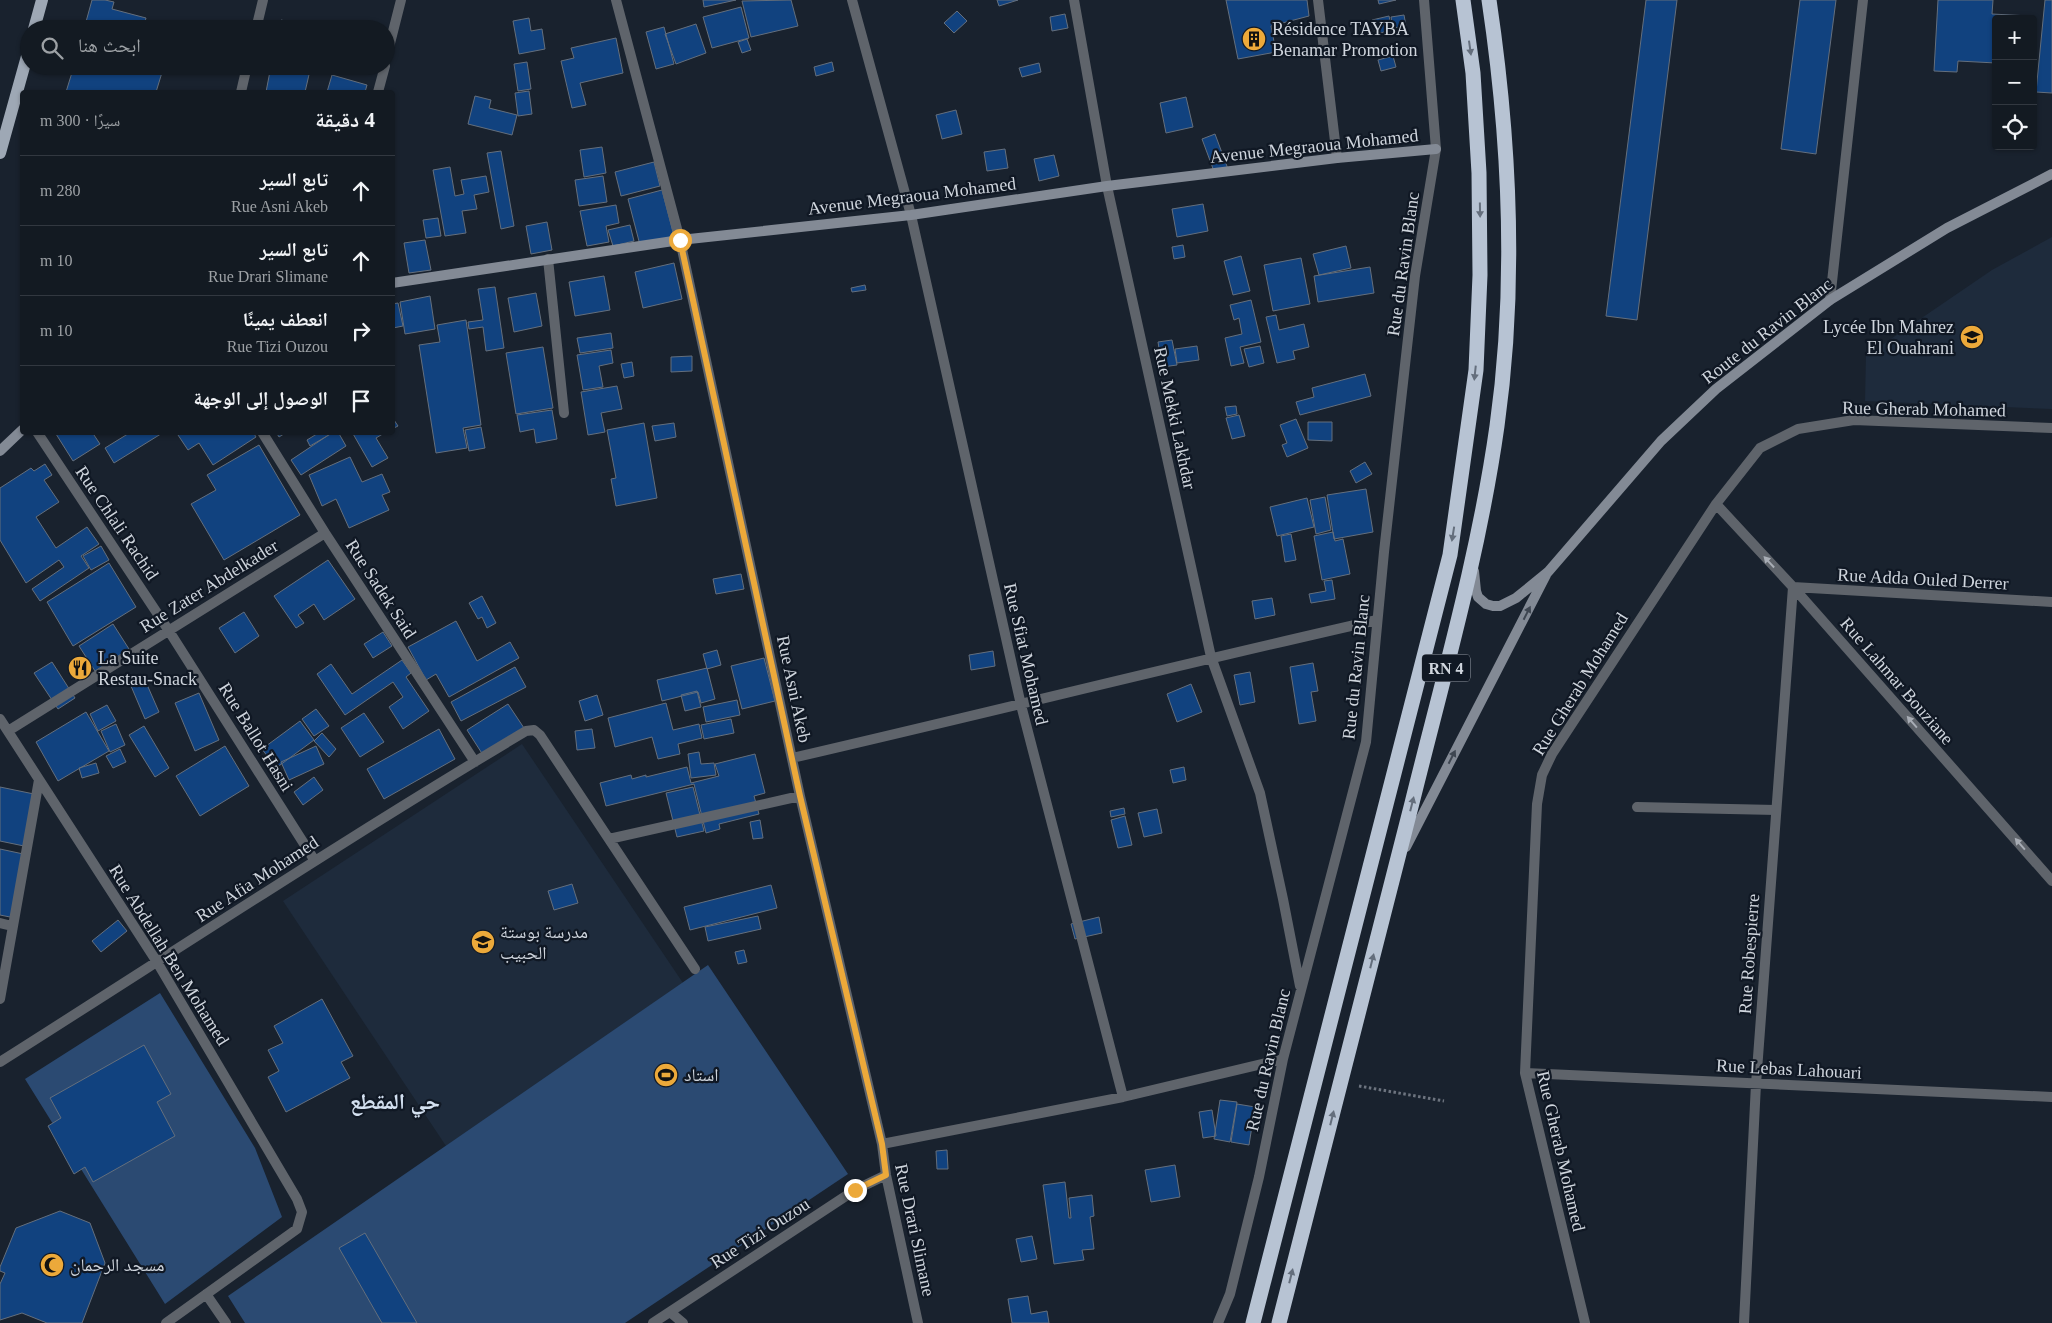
<!DOCTYPE html>
<html lang="ar">
<head>
<meta charset="utf-8">
<style>
	body { margin:0; font-family:"Times New Roman","Noto Naskh Arabic",serif; background:#1c232a; color:#f1f3f6; direction:rtl }
	.controls { position:absolute; right:15px; top:15px; display:grid; overflow:hidden; border-radius:5px; box-shadow:0 1px 4px #0004 }
	.controls button { width:45px; height:45px; display:grid; place-items:center; padding:0; border:0; border-bottom:1px solid #323840; background:#131a22; color:#f1f3f6; font:25px sans-serif }
	.stop { position:absolute; width:15px; height:15px; margin:-11px; border:4px solid #eca93a; border-radius:50%; background:#fff }
	.stop.end { background:#eca93a; border-color:#fff; box-shadow:0 1px 5px #0008 }
	.list { margin:0; padding:0; list-style:none }
	h2 { display:flex; justify-content:space-between; align-items:center; height:65px; margin:0; padding:0 20px; font-size:21px }
	h2 small { font-size:16px; font-weight:400; color:#9da1a5 }
	.list li { display:grid; grid-template-columns:32px 1fr auto; gap:15px; align-items:center; box-sizing:border-box; height:70px; padding:0 20px; border-top:1px solid #323840 }
	.list b { display:block; font-size:19px; white-space:nowrap }
	.list p { margin:0; font-size:16px; white-space:nowrap; color:#9da1a5 }
	.list em { font-size:16px; font-style:normal; color:#9da1a5 }
	.icon { flex:none; width:28px; height:28px; fill:none; stroke:currentColor; stroke-width:2; stroke-linecap:round; stroke-linejoin:round }
	.map { position:relative; flex:none; width:2052px; height:1323px; overflow:hidden; direction:ltr }
	.search { position:absolute; background:#131a22; box-shadow:0 1px 4px #0004; left:20px; top:20px; width:375px; height:55px; display:flex; align-items:center; gap:12px; box-sizing:border-box; padding:0 18px; border-radius:28px; color:#9da1a5; font-size:19px }
	.panel { position:absolute; background:#131a22; box-shadow:0 1px 4px #0004; left:20px; top:90px; width:375px; height:345px; border-radius:5px; direction:rtl }
	.map>svg:first-child { display:block }
	.built { fill:#1e2b3c }
	.green { fill:#2b4a72 }
	.building { fill:#11427f; stroke:#646f7d }
	.lines { fill:none; stroke-linecap:round; stroke-linejoin:round }
	.path { stroke:#6d747f; stroke-width:3; stroke-dasharray:2.5 2.5; stroke-linecap:butt }
	.lane { stroke:#5f646b; stroke-width:10 }
	.street { stroke:#5f646b; stroke-width:10 }
	.secondary { stroke:#838a95; stroke-width:10 }
	.primary { stroke:#9ea8b5; stroke-width:12 }
	.highway { stroke:#b7c3d3; stroke-width:15 }
	.oneway { fill:#646e7c }
	.oneway2 { fill:#a8adb5 }
	.oneway3 { fill:#3e4651 }
	.route { stroke:#eca93a; stroke-width:6 }
	.labels { text-anchor:middle; stroke-width:4.5; stroke-linejoin:round; paint-order:stroke }
	.shield { fill:#101824; stroke:#969ca6; stroke-width:1 }
	.shield-label { font-size:16px; font-weight:bold; fill:#cfd5dd }
	.poi-label { font-size:18px; fill:#cfd5dd; stroke:#101824; text-anchor:start }
	.street-label { font-size:18px; fill:#cfd5dd; stroke:#101824 }
	.district-label { font-size:22px; font-weight:bold; fill:#d3e0f0; stroke:#101824 }
</style>
</head>
<body>
<div class="map">
<svg width="2052" height="1323" viewBox="0 0 2052 1323">
	<rect width="100%" height="100%" fill="#19222e"/>
	<path class="built" d="M2052,237V409L1865,401L1866,356L1992,270Z
		M522,744L683,983L446,1146L283,901Z"/>
	<path class="green" d="M708,965L848,1174L625,1323H245L228,1296Z
		M160,993L255,1148L282,1217L165,1304L25,1079Z"/>
	<path class="building" d="M92,0H105L114,2L112,9L146,18L143,29H84Z
		M703,0H736L704,7Z
		M791,0L798,26L751,37L742,1Z
		M997,0H1018L999,6Z
		M1226,0H1307L1309,16L1271,26L1276,52L1238,59Z
		M1378,0H1396L1379,4Z
		M1646,0H1677L1637,320L1606,316Z
		M1800,0H1836L1816,154L1781,149Z
		M1938,0H1993L1992,14L2030,16V19H1996V63L1958,61L1957,72L1934,71Z
		M2045,0H2052V93L2036,92Z
		M741,7L749,38L712,48L703,17Z
		M957,11L967,21L954,33L944,23Z
		M1065,14L1068,28L1052,31L1050,17Z
		M1404,15L1406,26L1393,28L1391,17Z
		M1389,16L1392,30L1376,34L1372,20Z
		M529,18L531,31L542,29L545,49L519,54L513,21Z
		M281,20L319,29H279Z
		M696,24L706,53L676,64L665,34Z
		M664,27L674,64L656,69L646,32Z
		M616,38L623,73L580,83L586,105L572,108L561,61L574,58L571,48Z
		M747,39L751,50L742,53L738,42Z
		M1393,56L1396,67L1381,71L1378,60Z
		M527,62L531,89L518,91L514,64Z
		M832,62L834,71L816,76L814,67Z
		M1039,63L1041,72L1022,77L1019,68Z
		M74,66H164L156,92H66Z
		M271,66H311L305,92H266Z
		M332,75L367,85L365,92H327Z
		M529,91L532,114L518,116L515,93Z
		M475,96L491,100L489,108L517,115L512,135L468,124Z
		M1186,97L1193,127L1166,133L1160,103Z
		M956,110L962,134L942,139L936,115Z
		M1215,134L1228,169L1215,174L1202,139Z
		M602,147L606,173L584,177L580,150Z
		M1005,149L1008,168L987,171L984,152Z
		M501,151L514,226L501,229L487,153Z
		M1054,155L1059,176L1039,181L1034,159Z
		M654,162L660,186L621,196L615,172Z
		M450,167L455,196L464,194L461,180L486,176L489,192L474,195L477,209L462,211L466,233L445,236L433,170Z
		M603,176L607,202L579,206L575,180Z
		M662,190L674,236L640,245L628,199Z
		M1203,204L1208,231L1177,237L1172,209Z
		M616,205L619,223L606,226L609,242L587,246L580,211Z
		M438,218L441,236L426,238L423,220Z
		M547,222L552,250L531,254L526,226Z
		M630,225L634,241L613,246L608,230Z
		M425,240L431,270L409,273L404,243Z
		M1183,245L1185,257L1174,259L1172,247Z
		M1346,246L1351,268L1319,275L1313,254Z
		M1241,256L1250,291L1233,295L1224,261Z
		M1301,258L1310,304L1273,311L1264,265Z
		M674,263L682,299L643,308L635,272Z
		M1370,267L1374,293L1318,302L1314,276Z
		M604,276L610,310L575,316L569,282Z
		M865,285L866,290L852,292L851,288Z
		M495,287L504,348L486,351L483,327L469,329L468,322L483,320L478,289Z
		M536,293L542,326L514,332L508,298Z
		M430,296L435,329L405,334L400,302Z
		M1251,300L1261,342L1240,347L1244,363L1231,366L1225,338L1242,334L1239,318L1234,320L1230,305Z
		M398,303L403,326L393,328L392,304Z
		M1276,315L1279,330L1304,324L1309,347L1293,351L1295,359L1277,363L1266,317Z
		M466,320L481,425L463,428L467,448L436,453L419,345L440,342L437,325Z
		M611,333L613,348L580,353L577,338Z
		M1172,340L1177,365L1162,367L1158,342Z
		M1197,346L1199,360L1177,363L1175,349Z
		M1260,346L1264,363L1249,367L1244,349Z
		M543,347L553,408L516,414L506,353Z
		M611,350L613,363L599,366L603,387L583,390L577,355Z
		M692,356V371L671,372V357Z
		M632,362L634,376L624,378L621,364Z
		M1365,374L1371,396L1300,415L1296,402L1314,397L1312,388Z
		M617,386L622,409L601,413L605,432L588,435L581,392Z
		M1236,406L1237,414L1227,416L1225,407Z
		M552,410L557,439L536,443L534,429L520,432L517,415Z
		M1239,415L1245,436L1232,439L1226,418Z
		M392,417L398,426L392,429Z
		M1296,419L1308,448L1287,457L1282,445L1287,443L1280,425Z
		M1308,422H1332V441L1308,440Z
		M644,423L657,498L616,506L611,479L616,478L607,430Z
		M674,423L676,437L655,441L652,426Z
		M481,427L485,448L469,451L465,430Z
		M58,432H92L100,444L73,461L56,434Z
		M131,432H164L114,463L105,448Z
		M182,432H253L256,437L213,465L199,443L188,450L178,435Z
		M276,432H287L279,437Z
		M320,432H334L310,446L307,440Z
		M333,432H338L346,446L301,475L291,460Z
		M352,432H386L376,438L388,458L372,467Z
		M259,445L300,515L224,560L191,504L216,490L207,475Z
		M350,457L362,482L382,474L390,492L382,495L389,510L349,528L336,499L322,506L309,475Z
		M1365,462L1372,474L1356,483L1350,471Z
		M45,464L52,475L44,480L59,502L36,517L56,548L87,527L99,544L81,556L89,568L40,601L32,589L64,567L59,560L26,583L0,540V488L31,468L34,471Z
		M1366,489L1373,532L1334,539L1327,495Z
		M1325,497L1331,530L1316,534L1310,500Z
		M1307,498L1314,527L1277,536L1270,507Z
		M1333,532L1335,541L1343,539L1350,574L1322,580L1314,536Z
		M1291,534L1296,560L1285,562L1281,536Z
		M101,546L109,560L91,570L83,556Z
		M328,560L355,599L324,620L314,604L298,615L304,623L296,628L274,596Z
		M109,563L136,607L73,646L47,602Z
		M741,574L744,589L716,594L713,579Z
		M1332,580L1335,599L1311,603L1309,594L1326,591L1324,581Z
		M482,596L496,623L487,628L482,617L478,619L469,603Z
		M1272,598L1275,615L1255,619L1252,601Z
		M244,612L259,636L235,653L219,628Z
		M456,621L477,661L510,642L519,658L449,697L436,674L426,680L408,647Z
		M113,624L129,649L95,671L79,646Z
		M383,632L392,646L373,658L364,644Z
		M717,650L721,665L707,669L703,654Z
		M993,651L995,666L971,670L969,655Z
		M764,658L775,701L742,709L731,666Z
		M402,660L411,673L406,677L429,711L403,729L389,707L403,697L393,682L345,715L317,674L331,664L352,694Z
		M52,662L75,698L58,709L34,673Z
		M1313,663L1318,691L1311,692L1316,721L1299,724L1290,667Z
		M515,667L526,687L461,721L451,702Z
		M707,668L715,699L701,703L698,692L662,701L657,680Z
		M1250,672L1255,702L1240,705L1234,675Z
		M145,680L159,712L145,719L131,686Z
		M1191,684L1202,712L1177,722L1167,694Z
		M697,691L701,707L685,711L681,695Z
		M199,693L219,740L195,751L175,703Z
		M597,695L603,715L585,721L579,701Z
		M737,700L740,715L706,722L703,707Z
		M666,703L673,730L699,724L702,738L678,744L680,754L658,759L652,737L615,747L608,718Z
		M508,704L524,728L483,755L467,730Z
		M107,705L116,721L98,731L90,714Z
		M316,709L329,726L314,736L302,719Z
		M86,712L109,751L58,781L36,742Z
		M364,713L384,742L360,757L341,728Z
		M731,719L734,733L704,739L701,725Z
		M300,721L314,740L276,768L262,749Z
		M116,724L125,745L110,752L101,731Z
		M144,726L169,768L155,777L129,735Z
		M439,729L455,759L384,799L367,769Z
		M592,729L595,748L577,750L575,731Z
		M322,733L336,749L329,757L314,741Z
		M225,746L249,786L200,816L176,776Z
		M316,746L324,764L289,780L281,762Z
		M120,749L126,762L113,768L106,756Z
		M699,752L701,764L714,763L716,775L691,778L688,754Z
		M755,754L765,793L754,796L759,814L719,824L720,829L706,833L694,784L606,806L600,783L631,775L632,779L646,775V777L687,767L691,783L719,776L715,764Z
		M96,763L99,773L82,778L79,768Z
		M1184,767L1186,780L1173,783L1170,770Z
		M314,777L323,790L303,805L294,792Z
		M0,787L34,794L24,846L0,841Z
		M693,787L704,831L677,837L666,793Z
		M1124,808L1125,814L1111,817L1110,811Z
		M1157,809L1162,833L1144,837L1138,813Z
		M1125,816L1132,845L1118,848L1111,820Z
		M760,820L763,838L753,839L750,822Z
		M0,849L28,855L15,918L0,915Z
		M572,884L578,903L554,910L548,891Z
		M771,885L777,908L690,930L684,907Z
		M758,916L761,929L708,941L705,927Z
		M1099,917L1102,933L1075,939L1071,924Z
		M118,920L127,931L101,952L92,941Z
		M744,950L747,962L738,964L735,952Z
		M322,999L353,1056L341,1062L350,1078L286,1112L268,1077L279,1071L268,1050L283,1043L274,1026Z
		M144,1045L171,1094L157,1102L175,1136L93,1182L85,1167L74,1174L48,1126L61,1118L50,1098Z
		M1220,1100L1237,1102L1230,1142L1214,1139Z
		M1237,1104L1255,1107L1249,1145L1231,1142Z
		M1212,1110L1216,1136L1203,1138L1199,1112Z
		M947,1150L948,1169H937L936,1151Z
		M1175,1165L1180,1197L1151,1202L1145,1170Z
		M1065,1182L1069,1218H1071L1069,1198L1092,1195L1094,1216L1090,1217L1094,1249L1082,1250L1084,1260L1054,1264L1043,1185Z
		M60,1211L90,1223L105,1263L82,1323H47L22,1313L0,1320V1284L5,1273L0,1271V1267L16,1228Z
		M365,1233L417,1323H382L339,1248Z
		M1032,1236L1037,1259L1021,1262L1016,1239Z
		M1028,1296L1031,1314L1047,1311L1049,1323H1012L1008,1299Z"/>
	<g class="lines">
		<path class="path" d="M1359,1086L1444,1101"/>
		<path class="lane" d="M1637,807L1776,810"/>
		<path class="street" d="M616,0L680,240L800,796L882,1144L886,1175L918,1323
			M852,0L911,215L1021,705L1123,1097
			M1074,0L1107,186L1211,657L1260,793L1283,899L1300,986
			M1318,0L1337,158
			M256,29L263,0
			M386,59L401,0
			M241,92L247,66
			M378,92L385,66
			M548,259L564,413
			M1830,300L1863,0
			M37,432L169,631L315,861
			M262,432L325,533L475,762
			M1716,504L1793,587L2052,881
			M0,719L157,962L297,1199L302,1212L297,1229L166,1323
			M8,731L325,533
			M792,758C987,713 1182,664 1377,620
			M609,839L800,796
			M0,923L12,926
			M0,999L39,780
			M0,1062C175,951 348,837 526,731L534,730L540,735L695,969
			M1525,1073L2052,1097
			M882,1144L1123,1097L1283,1059
			M206,1294L226,1323
			M670,1312L683,1323
			M653,1323L855,1190L886,1175
			M1218,1323L1230,1294L1259,1177L1283,1059L1366,742L1384,552L1415,276L1436,149L1424,0
			M1585,1323L1525,1073L1537,804L1542,775L1552,754L1716,504L1760,448L1798,429L1854,420L2052,428
			M1744,1323L1756,1084L1793,587L2052,602"/>
		<path class="secondary" d="M392,283L680,240L911,215L1107,186L1337,158L1436,149
			M0,451L22,430
			M1474,571L1476,591L1478,597L1486,604L1493,606H1500L1516,598L1548,572L1661,441L1716,389L1830,300L1947,228L2052,174
			M1406,847L1546,575"/>
		<path class="primary" d="M34,29L42,0
			M0,153L29,49"/>
		<path class="highway" d="M1253,1323L1450,555L1476,370L1480,275L1479,173L1473,73L1463,0
			M1279,1323C1323,1150 1369,977 1412,803C1443,678 1479,554 1497,426C1517,284 1510,141 1489,0"/>
	</g>
	<defs><path id="oneway-solid" d="M-6-.8H1V-3.2L6.5 0L1 3.2V.8H-6Z" transform="scale(1.25)"/></defs>
	<g class="oneway">
		<use href="#oneway-solid" transform="translate(1470 48) rotate(82)"/>
		<use href="#oneway-solid" transform="translate(1480 210) rotate(89)"/>
		<use href="#oneway-solid" transform="translate(1475 373) rotate(96)"/>
		<use href="#oneway-solid" transform="translate(1453 534) rotate(99)"/>
		<use href="#oneway-solid" transform="translate(1412 804) rotate(-76)"/>
		<use href="#oneway-solid" transform="translate(1372 961) rotate(-76)"/>
		<use href="#oneway-solid" transform="translate(1332 1118) rotate(-76)"/>
		<use href="#oneway-solid" transform="translate(1291 1276) rotate(-76)"/>
	</g>
	<g class="oneway2">
		<use href="#oneway-solid" transform="translate(1769 562) rotate(-133)"/>
		<use href="#oneway-solid" transform="translate(1912 722) rotate(-131)"/>
		<use href="#oneway-solid" transform="translate(2020 844) rotate(-131)"/>
	</g>
	<g class="oneway3">
		<use href="#oneway-solid" transform="translate(1527 613) rotate(-63)"/>
		<use href="#oneway-solid" transform="translate(1452 757) rotate(-63)"/>
	</g>
	<g class="lines">
		<path class="route" d="M680,240L800,796L882,1144L886,1175L855,1190"/>
	</g>
	<defs>
		<g id="building-disc" transform="scale(1.25)"><circle r="9.5" fill="#eca93a" stroke="#101824"/><path d="M-4-6H4V6H1V3H-1V6H-4ZM-2.5-4.3h1.7v1.8h-1.7ZM.8-4.3h1.7v1.8H.8ZM-2.5-1h1.7V.8h-1.7ZM.8-1h1.7V.8H.8Z" fill="#111"/></g>
		<g id="school-disc" transform="scale(1.25)"><circle r="9.5" fill="#eca93a" stroke="#101824"/><path d="M0-5L7-2L0 1L-7-2ZM-4 1L0 2.5L4 1V4Q0 6-4 4Z" fill="#111"/></g>
		<g id="restaurant-disc" transform="scale(1.25)"><circle r="9.5" fill="#eca93a" stroke="#101824"/><path d="M-5-6h1v4h1v-4h1v4h1v-4h1v5L-1.5 .5V6h-2V.5L-5-1ZM5-6V6H3V1.5H1.5Q1.5-4 5-6Z" fill="#111"/></g>
		<g id="stadium-disc" transform="scale(1.25)"><circle r="9.5" fill="#eca93a" stroke="#101824"/><path d="M0-5a6.5 5 0 1 0 0 10a6.5 5 0 1 0 0-10ZM-3.5-1.8h7v3.6h-7Z" fill="#111"/></g>
		<g id="mosque-disc" transform="scale(1.25)"><circle r="9.5" fill="#eca93a" stroke="#101824"/><path d="M3.5-4.9A6 6 0 1 0 3.5 4.9A5 5 0 1 1 3.5-4.9Z" fill="#111"/></g>
	</defs>
	<g fill-rule="evenodd">
		<use href="#building-disc" x="1254" y="39"/>
		<use href="#school-disc" x="1972" y="337"/>
		<use href="#restaurant-disc" x="80" y="668"/>
		<use href="#school-disc" x="483" y="942"/>
		<use href="#stadium-disc" x="666" y="1075"/>
		<use href="#mosque-disc" x="52" y="1265"/>
	</g>
	<g class="labels">
		<rect class="shield" x="1422" y="654.5" width="48" height="27" rx="4"/>
		<g class="shield-label">
			<text x="1446" y="674">RN 4</text>
		</g>
		<g class="poi-label">
			<text x="1272" y="35">Résidence TAYBA<tspan x="1272" dy="21">Benamar Promotion</tspan></text>
			<text x="1954" y="333" text-anchor="end">Lycée Ibn Mahrez<tspan x="1954" dy="21">El Ouahrani</tspan></text>
			<text x="98" y="664">La Suite<tspan x="98" dy="21">Restau-Snack</tspan></text>
			<text x="500" y="938">مدرسة بوستة<tspan x="500" dy="21">الحبيب</tspan></text>
			<text x="684" y="1081">استاد</text>
			<text x="70" y="1271">مسجد الرحمان</text>
		</g>
		<g class="street-label">
			<text transform="translate(1314 146) rotate(-6)" y="6">Avenue Megraoua Mohamed</text>
			<text transform="translate(912 196) rotate(-7)" y="6">Avenue Megraoua Mohamed</text>
			<text transform="translate(1403 264) rotate(-82)" y="6">Rue du Ravin Blanc</text>
			<text transform="translate(1767 331) rotate(-38)" y="6">Route du Ravin Blanc</text>
			<text transform="translate(1924 409) rotate(1)" y="6">Rue Gherab Mohamed</text>
			<text transform="translate(1175 418) rotate(78)" y="6">Rue Mekki Lakhdar</text>
			<text transform="translate(117 523) rotate(56)" y="6">Rue Chlali Rachid</text>
			<text transform="translate(1923 579) rotate(3)" y="6">Rue Adda Ouled Derrer</text>
			<text transform="translate(209 586) rotate(-32)" y="6">Rue Zater Abdelkader</text>
			<text transform="translate(381 589) rotate(57)" y="6">Rue Sadek Said</text>
			<text transform="translate(1026 654) rotate(77)" y="6">Rue Sfiat Mohamed</text>
			<text transform="translate(1356 667) rotate(-84)" y="6">Rue du Ravin Blanc</text>
			<text transform="translate(1897 681) rotate(49)" y="6">Rue Lahmar Bouziane</text>
			<text transform="translate(1580 684) rotate(-58)" y="6">Rue Gherab Mohamed</text>
			<text transform="translate(794 689) rotate(78)" y="6">Rue Asni Akeb</text>
			<text transform="translate(256 737) rotate(58)" y="6">Rue Ballot Hasni</text>
			<text transform="translate(257 879) rotate(-33)" y="6">Rue Afia Mohamed</text>
			<text transform="translate(1749 954) rotate(-86)" y="6">Rue Robespierre</text>
			<text transform="translate(169 955) rotate(58)" y="6">Rue Abdellah Ben Mohamed</text>
			<text transform="translate(1268 1060) rotate(-77)" y="6">Rue du Ravin Blanc</text>
			<text transform="translate(1789 1069) rotate(3)" y="6">Rue Lebas Lahouari</text>
			<text transform="translate(1561 1151) rotate(77)" y="6">Rue Gherab Mohamed</text>
			<text transform="translate(915 1230) rotate(78)" y="6">Rue Drari Slimane</text>
			<text transform="translate(760 1233) rotate(-33)" y="6">Rue Tizi Ouzou</text>
		</g>
		<g class="district-label">
			<text x="395" y="1109">حي المقطع</text>
		</g>
	</g>
</svg>
<div class="controls">
<button>+</button>
<button>−</button>
<button><svg class="icon" aria-label="locate" viewBox="0 0 24 24"><circle cx="12" cy="12" r="6"/><path d="M12 2v4M12 18v4M2 12h4M18 12h4"/></svg></button>
</div>
<div class="stop" style="left:680px;top:240px"></div>
<div class="stop end" style="left:855px;top:1190px"></div>
<div class="search"><svg class="icon" aria-label="search" viewBox="0 0 24 24"><circle cx="10" cy="10" r="6"/><path d="M15 15l6 6"/></svg>ابحث هنا</div>
<section class="panel">
<h2>4 دقيقة<small>سيرًا · 300 m</small></h2>
<ul class="list">
<li><svg class="icon" aria-label="ahead" viewBox="0 0 24 24"><path d="M12 20V5M6 11l6-6 6 6"/></svg><div><b>تابع السير</b><p>Rue Asni Akeb</p></div><em>280 m</em></li>
<li><svg class="icon" aria-label="ahead" viewBox="0 0 24 24"><path d="M12 20V5M6 11l6-6 6 6"/></svg><div><b>تابع السير</b><p>Rue Drari Slimane</p></div><em>10 m</em></li>
<li><svg class="icon" aria-label="right" viewBox="0 0 24 24"><path d="M7 20v-9h11M14 6l5 5-5 5"/></svg><div><b>انعطف يمينًا</b><p>Rue Tizi Ouzou</p></div><em>10 m</em></li>
<li><svg class="icon" aria-label="arrive" viewBox="0 0 24 24"><path d="M6 21V4h12l-3 4 3 4H6"/></svg><div><b>الوصول إلى الوجهة</b></div></li>
</ul>
</section>
</div>
</body>
</html>
